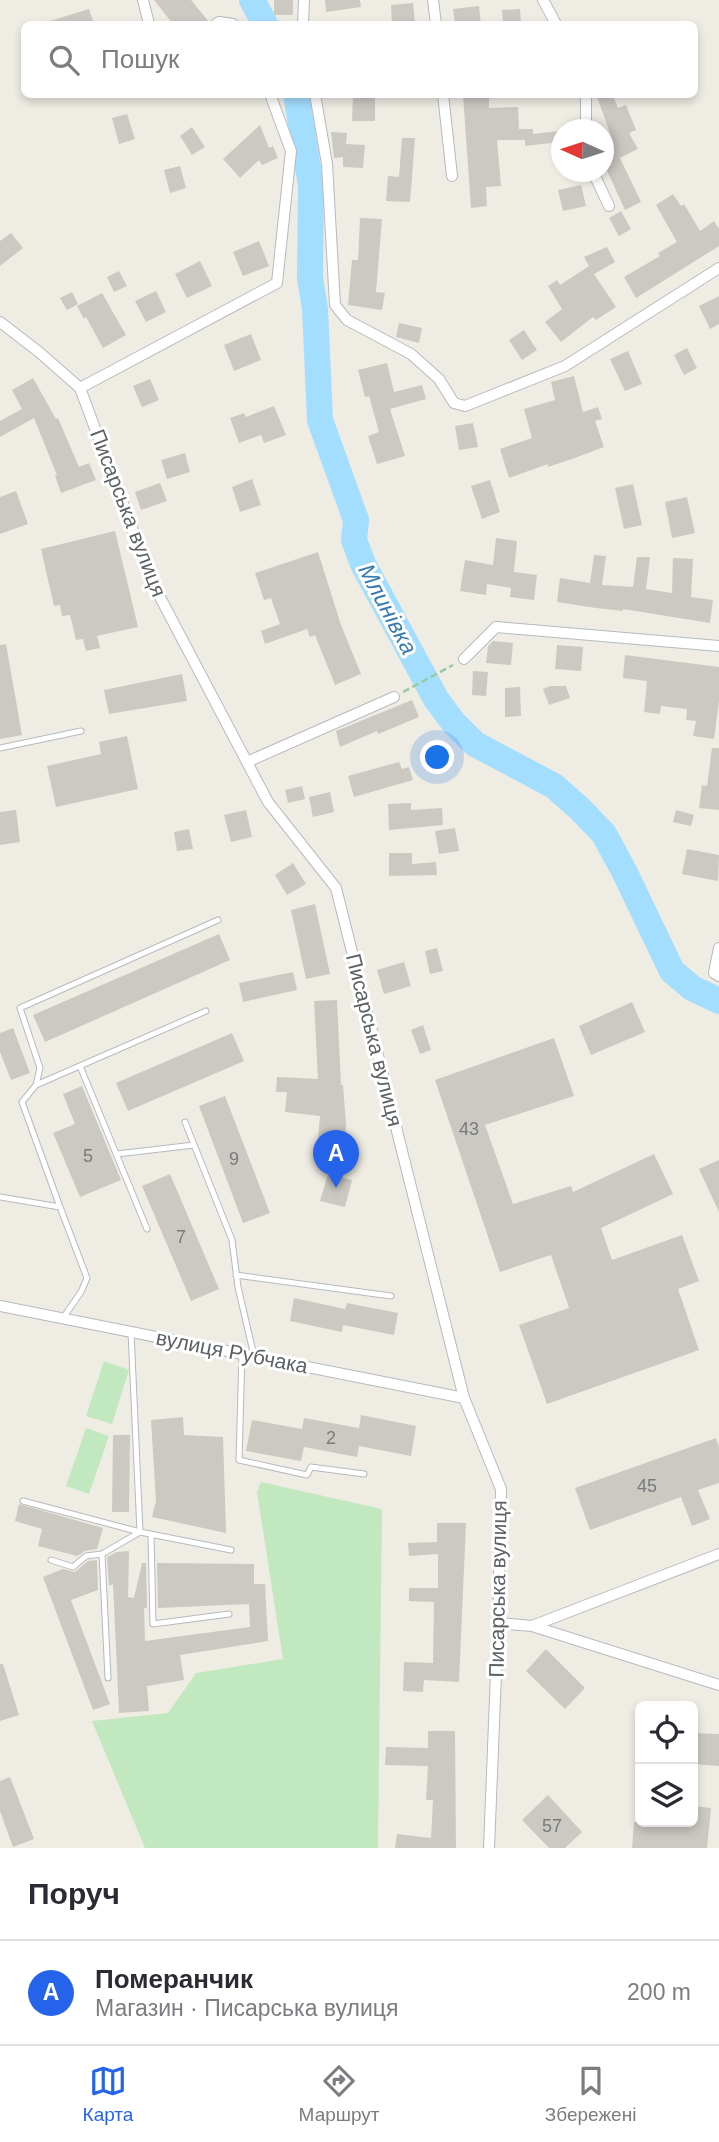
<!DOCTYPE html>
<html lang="uk">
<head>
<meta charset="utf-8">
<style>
	body { margin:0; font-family:Helvetica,sans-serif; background:#f2f2f3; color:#2b2b33 }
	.controls { position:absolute; right:21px; bottom:21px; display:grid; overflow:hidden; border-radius:10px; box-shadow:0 4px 10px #0003 }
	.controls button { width:63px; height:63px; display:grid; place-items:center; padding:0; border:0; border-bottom:2px solid #e1e1e2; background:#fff; color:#2b2b33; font:35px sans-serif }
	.compass { position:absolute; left:551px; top:119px; width:63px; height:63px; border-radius:50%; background:#fff; box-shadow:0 4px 10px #0003; rotate:273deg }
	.you { position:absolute; left:438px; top:758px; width:24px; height:24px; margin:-18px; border:5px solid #fff; border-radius:50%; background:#1a73e8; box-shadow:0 0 0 10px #1a73e833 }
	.badge { display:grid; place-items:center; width:46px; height:46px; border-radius:50%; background:#2563eb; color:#fff; font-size:23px; font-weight:700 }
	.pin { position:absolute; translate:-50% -58px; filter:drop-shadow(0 2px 4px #0008) }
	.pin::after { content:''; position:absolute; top:37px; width:24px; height:21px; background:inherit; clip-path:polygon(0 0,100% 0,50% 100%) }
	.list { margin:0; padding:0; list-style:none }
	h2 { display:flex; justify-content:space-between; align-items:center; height:91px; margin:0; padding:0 28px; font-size:30px }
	h2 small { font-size:23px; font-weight:400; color:#7c7c81 }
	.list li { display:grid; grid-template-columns:46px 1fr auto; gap:21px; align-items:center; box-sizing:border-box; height:105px; padding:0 28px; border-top:2px solid #e1e1e2 }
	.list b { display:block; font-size:26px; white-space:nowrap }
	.list p { margin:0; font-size:23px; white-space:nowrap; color:#7c7c81 }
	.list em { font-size:23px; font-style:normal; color:#7c7c81 }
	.icon { flex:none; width:38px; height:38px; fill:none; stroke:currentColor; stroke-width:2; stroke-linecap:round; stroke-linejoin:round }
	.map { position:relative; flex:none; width:719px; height:1848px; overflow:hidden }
	.search { position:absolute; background:#fff; box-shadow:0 4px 10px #0003; left:21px; right:21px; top:21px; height:77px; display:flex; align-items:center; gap:18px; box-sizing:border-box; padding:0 24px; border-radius:10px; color:#7c7c81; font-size:26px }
	.sheet { height:196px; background:#fff }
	nav { display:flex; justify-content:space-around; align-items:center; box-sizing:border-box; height:98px; border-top:2px solid #e1e1e2; background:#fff; font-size:19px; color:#7c7c81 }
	nav a { display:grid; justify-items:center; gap:4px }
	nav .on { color:#2563eb }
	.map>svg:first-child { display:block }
	.green { fill:#c2e8bf }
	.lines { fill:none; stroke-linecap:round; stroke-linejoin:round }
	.river { stroke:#a4deff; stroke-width:26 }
	.building { fill:#ccc9c3 }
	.lane-casing { stroke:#b6babe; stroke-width:7 }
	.street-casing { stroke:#b6babe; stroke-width:12 }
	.path { stroke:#97caa2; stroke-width:2.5; stroke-dasharray:7 3.5; stroke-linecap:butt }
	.lane { stroke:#fff; stroke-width:5 }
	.street { stroke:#fff; stroke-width:10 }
	.labels { text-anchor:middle; stroke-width:6; stroke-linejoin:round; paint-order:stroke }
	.number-label { font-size:18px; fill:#787b7c }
	.street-label { font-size:21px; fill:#5c6165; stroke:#fff }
	.water-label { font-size:23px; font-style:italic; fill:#387aae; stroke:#fff }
</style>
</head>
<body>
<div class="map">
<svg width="719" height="1848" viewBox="0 0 719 1848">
	<rect width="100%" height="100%" fill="#efece4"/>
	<path class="green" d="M104,1361L129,1370L112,1424L86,1416Z
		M86,1428L109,1436L89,1494L66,1486Z
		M261,1482L382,1509L378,1848H145L92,1721L168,1713L196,1673L283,1659L257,1492Z"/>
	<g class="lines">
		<path class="river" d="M252,0L265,24
			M296,94L311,186L310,278L315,309L320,420L356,520L354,540L363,564L436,699L453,722L475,744L554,786L580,809L604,834L624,871L672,971L692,988L719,1001"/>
	</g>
	<path class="building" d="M154,0H191L209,22L208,24H173Z
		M274,0H293V15H274Z
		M325,0H360L361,7L326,12Z
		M413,3L415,24H392L391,5Z
		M479,6L481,24H455L453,9Z
		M89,9L94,24H47V22Z
		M520,9L521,24H503L502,10Z
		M353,94L375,95V121H352Z
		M489,94V108L518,107L519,129H533V134L559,131L560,142L525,146V140H497L501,186L486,187L487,206L471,208L463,95Z
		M596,94H612L618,108L626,105L636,130L629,133L638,149L620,158L641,202L625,210L604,164V149L614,144Z
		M127,114L135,139L119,144L112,118Z
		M260,125L269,148L273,146L278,158L262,165L259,160L240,178L223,159Z
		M192,127L205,147L192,155L180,136Z
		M331,132L347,133L346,144L365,145L363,168L343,167V157L334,158Z
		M402,138H415L410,202L386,201L388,176L399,177Z
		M180,166L186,188L170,193L164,170Z
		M581,185L586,206L563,211L558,190Z
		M673,194L681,206L684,204L700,231L714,221L719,229V246L636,298L624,277L660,256L658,253L677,242L656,205Z
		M621,211L631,229L619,236L609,218Z
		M360,218L382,219L376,292L385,293L382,310L348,305L352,260H358Z
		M11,233L23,248L0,266V241Z
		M259,241L269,266L243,276L233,252Z
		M607,247L615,262L594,274L616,307L596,320L593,317L561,342L545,322L562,309L548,286L557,280L560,285L589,266L584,257Z
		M200,261L212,286L187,298L175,274Z
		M119,271L127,286L114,292L107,277Z
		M156,291L166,312L146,322L135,301Z
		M72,292L78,304L67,310L60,298Z
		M102,293L126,335L103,348L86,317L84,319L77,306Z
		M719,296V324L710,329L699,306Z
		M399,323L422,328L419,343L396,337Z
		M524,330L537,350L522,360L509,340Z
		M251,334L261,360L234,371L224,345Z
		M687,348L697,368L684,375L674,355Z
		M628,351L642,384L625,391L610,359Z
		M387,363L394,392L422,385L426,399L390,409L405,456L377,464L368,436L379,432L369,396L365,397L358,370Z
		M574,376L583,412L598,407L602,419L595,421L604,447L572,459L548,467V464L509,478L500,449L532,438L524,409L555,400L551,382Z
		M33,378L56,419L58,418L79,467L89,463L96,480L61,493L55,476L57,475L34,418L0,437V421L22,409L12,390Z
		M150,379L159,400L142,407L133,386Z
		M274,406L286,435L264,443L261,435L239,443L230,418L244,413L246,417Z
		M473,423L478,447L459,450L455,426Z
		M185,453L190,472L167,479L161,460Z
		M252,479L261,505L240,512L232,487Z
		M490,480L500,512L482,519L471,486Z
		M160,483L167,501L141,510L135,492Z
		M633,484L642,525L624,529L615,488Z
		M16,491L28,524L0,534V497Z
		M687,497L695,533L672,538L665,502Z
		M115,531L138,627L97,636L100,648L86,651L83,639L76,640L70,615L62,616L60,605L54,606L41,549Z
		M496,538L517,541L514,572L537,575L534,600L510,597L511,588L487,584L486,595L460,591L465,560L493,565Z
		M318,552L341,625L361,674L335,685L315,635L310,637L307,629L265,644L261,631L280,624L271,598L264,600L255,573Z
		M594,555L606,556L602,585L633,587L637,557H650L646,589L672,593L673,558L693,559L691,597L713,600L710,623L623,609V611L596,608L557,602L560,578L590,583Z
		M493,641L513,643L511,665L486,663L488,646Z
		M6,644L22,735L0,739V645Z
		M557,645L583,647L581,671L555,669Z
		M625,655L719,667V701L714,739L693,736L696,721L686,720L687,709L661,706L660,714L644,712L647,681L623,678Z
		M473,671L488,672L486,696L472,695Z
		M182,674L187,701L109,714L104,690Z
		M550,686H566L570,698L549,705L543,689Z
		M520,687L521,716L505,717V688Z
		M412,700L419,717L378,734L377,731L340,747L336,731Z
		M127,736L138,789L56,807L47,766L101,754L99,742Z
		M712,748H719V810L699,808L702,785L707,786Z
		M399,762L402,769L409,767L413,780L354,797L348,776Z
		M302,786L305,799L288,803L285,790Z
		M330,792L334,812L313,817L309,797Z
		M411,803V810L442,808L443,825L389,830L388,804Z
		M16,810L20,842L0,845V812Z
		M246,810L252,837L231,842L224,815Z
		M676,810L694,815L691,826L673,822Z
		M455,828L459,851L439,854L435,831Z
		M189,829L193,849L177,851L174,832Z
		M687,849L719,855L718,881L682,874Z
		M389,853H412V864L436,862L437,875L389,876Z
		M293,863L306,884L287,895L275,875Z
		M315,904L330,974L306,979L291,910Z
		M219,934L230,960L45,1042L33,1015Z
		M437,948L443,971L430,974L425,951Z
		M404,962L411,986L384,994L377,970Z
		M293,972L297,990L243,1002L239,983Z
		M337,1000L341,1085H343L346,1125L344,1153L317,1151L320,1116L285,1112L287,1092H276L277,1077L318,1079L314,1001Z
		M632,1002L645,1032L591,1055L579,1026Z
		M423,1025L431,1050L420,1054L411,1030Z
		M13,1028L30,1073L11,1080L0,1052V1033Z
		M232,1033L244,1061L128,1111L116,1083Z
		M554,1038L574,1096L485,1125L513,1204L571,1186L573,1192L654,1154L673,1194L601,1228L612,1260L682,1235L699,1281L678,1289L699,1350L547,1404L519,1325L569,1308L551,1255L500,1272L435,1080Z
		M82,1086L121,1180L80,1197L53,1133L75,1124L63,1094Z
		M225,1096L270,1213L243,1223L199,1106Z
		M719,1160V1212L699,1169Z
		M170,1174L219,1289L191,1301L142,1186Z
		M328,1174L352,1180L345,1207L320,1201Z
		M294,1298L345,1309L347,1303L398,1313L394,1335L343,1325L342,1332L290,1321Z
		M361,1415L416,1426L411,1456L359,1446L357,1457L304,1447L301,1461L246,1451L252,1420L302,1429L304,1418L359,1428Z
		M183,1417L184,1435L223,1437L226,1533L152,1517L156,1501L151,1420Z
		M113,1435H130L129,1512H112Z
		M716,1438L719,1447V1483L698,1490L710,1519L692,1526L681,1497L590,1530L575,1488Z
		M19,1504L103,1528L97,1549L85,1551L77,1556L38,1546L42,1529L15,1521Z
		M437,1523H466L459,1682L424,1680L423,1692L403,1691L404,1662L433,1663L434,1602L409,1601V1588H438V1554L409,1556L408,1543L437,1542Z
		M129,1551L128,1597L134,1598L142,1563H146L147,1608H144L145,1641L250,1627L249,1604L158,1608L157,1563L254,1564V1584H265L268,1641L180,1655L184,1680L147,1686L149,1711L119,1713L113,1584L109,1586L107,1557L117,1552Z
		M97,1560L98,1590L71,1600L110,1704L93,1710L43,1577L63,1569L75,1572L88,1561Z
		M546,1649L585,1688L565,1709L526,1671Z
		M0,1664H3L19,1715L0,1721Z
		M428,1731H455L456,1848H395L397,1834L431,1838L433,1800H426L428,1766L385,1765L386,1747L428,1748Z
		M693,1733L719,1734V1766L693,1764Z
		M10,1777L34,1839L13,1847L0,1811V1781Z
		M548,1795L582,1832L565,1848H549L522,1820Z
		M693,1806L711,1808L707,1848H632L634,1822H693Z"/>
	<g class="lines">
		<g class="lane-casing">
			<path id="lane" d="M0,748L81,731
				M80,1066L147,1229
				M36,1085L40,1068L20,1008L218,920
				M185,1122L232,1240L238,1287L254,1356
				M117,1154L194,1145
				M0,1197L60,1207L87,1278L81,1292L63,1318
				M60,1207L22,1102L36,1085L206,1011
				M236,1275L391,1296
				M131,1332L140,1532L231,1550
				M242,1354L239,1460L307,1475L311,1467L364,1474
				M23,1501L140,1532
				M151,1534L153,1624L229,1614
				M51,1560L73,1567L86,1556L102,1554
				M108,1678L102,1554L140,1532"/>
		</g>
		<g class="street-casing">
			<path id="street" d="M143,0L149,24
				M433,0L436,24
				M543,0L556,24
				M216,24L219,22L233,24
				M303,24L304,0
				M315,94L327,164L335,305L347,320L411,354L439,379L454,403L465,406L565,366L719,268
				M443,94L452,176
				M586,94V130
				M593,172L609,206
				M0,322L39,352L80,388L152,582L268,802L336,888L464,1398L501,1489L498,1623L489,1848
				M80,388L277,283L291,151L270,94
				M464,659L496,627L719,646
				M247,762L394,697
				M719,948L714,973L719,976
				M0,1306L464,1398
				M498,1623L532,1626L719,1685
				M532,1626L719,1554"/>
		</g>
		<path class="path" d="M403,692L453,665"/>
		<use href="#lane" class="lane"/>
		<use href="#street" class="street"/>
	</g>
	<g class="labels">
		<g class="number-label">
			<text x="469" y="1135">43</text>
			<text x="88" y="1162">5</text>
			<text x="234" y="1165">9</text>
			<text x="181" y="1243">7</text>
			<text x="331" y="1444">2</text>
			<text x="647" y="1492">45</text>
			<text x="552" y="1832">57</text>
		</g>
		<g class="street-label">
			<text transform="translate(128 513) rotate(69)" y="7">Писарська вулиця</text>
			<text transform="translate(374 1040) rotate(76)" y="7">Писарська вулиця</text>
			<text transform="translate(232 1352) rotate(11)" y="7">вулиця Рубчака</text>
			<text transform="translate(498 1589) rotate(-89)" y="7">Писарська вулиця</text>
		</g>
		<g class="water-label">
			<text transform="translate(388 609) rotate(62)" y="8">Млинівка</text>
		</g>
	</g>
</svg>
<div class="controls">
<button><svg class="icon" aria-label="locate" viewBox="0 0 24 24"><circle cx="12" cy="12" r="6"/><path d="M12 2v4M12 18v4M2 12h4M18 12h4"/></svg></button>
<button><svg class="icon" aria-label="layers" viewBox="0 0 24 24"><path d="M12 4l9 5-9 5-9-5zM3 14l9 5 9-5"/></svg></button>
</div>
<svg class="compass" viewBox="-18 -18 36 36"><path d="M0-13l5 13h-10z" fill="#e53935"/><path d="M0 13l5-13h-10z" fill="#7c7c81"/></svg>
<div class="you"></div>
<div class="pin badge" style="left:336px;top:1188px">A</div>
<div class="search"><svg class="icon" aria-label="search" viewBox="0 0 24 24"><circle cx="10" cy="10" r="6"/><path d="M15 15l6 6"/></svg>Пошук</div>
</div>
<section class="sheet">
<h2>Поруч<small></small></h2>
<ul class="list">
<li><span class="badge">A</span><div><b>Померанчик</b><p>Магазин · Писарська вулиця</p></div><em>200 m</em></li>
</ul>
</section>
<nav>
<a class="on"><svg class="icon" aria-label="map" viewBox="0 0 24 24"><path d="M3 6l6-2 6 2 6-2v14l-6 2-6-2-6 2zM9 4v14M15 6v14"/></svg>Карта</a>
<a><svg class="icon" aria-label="directions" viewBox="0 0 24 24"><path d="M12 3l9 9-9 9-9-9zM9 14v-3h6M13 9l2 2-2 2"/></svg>Маршрут</a>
<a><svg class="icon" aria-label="saved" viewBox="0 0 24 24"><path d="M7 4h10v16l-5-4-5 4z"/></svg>Збережені</a>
</nav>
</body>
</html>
